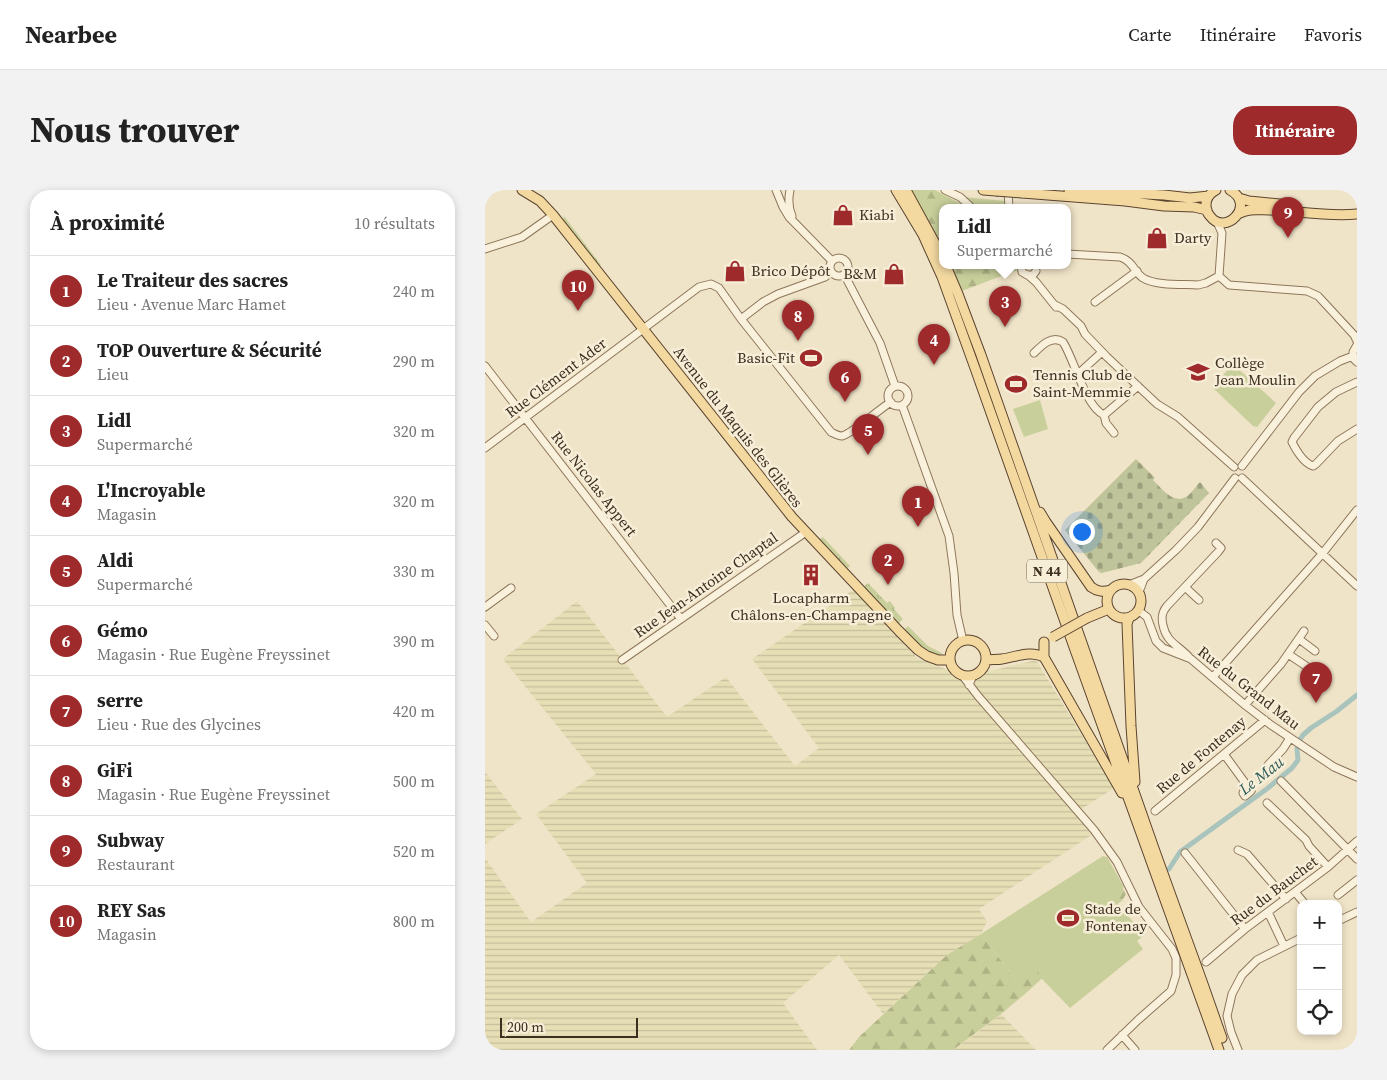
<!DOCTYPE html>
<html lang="fr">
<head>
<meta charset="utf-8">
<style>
	body { margin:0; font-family:"Source Serif 4",serif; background:#f2f2f2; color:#222 }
	.controls { position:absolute; right:15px; bottom:15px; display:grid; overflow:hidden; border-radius:10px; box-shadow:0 2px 8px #0003 }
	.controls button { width:45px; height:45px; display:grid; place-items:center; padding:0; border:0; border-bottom:1px solid #e0e0e0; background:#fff; color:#222; font:25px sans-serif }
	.scale { position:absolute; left:15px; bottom:12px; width:138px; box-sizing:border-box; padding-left:5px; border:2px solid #3d2e20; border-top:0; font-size:14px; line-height:18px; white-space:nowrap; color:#3d2e20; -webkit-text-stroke:4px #f7eed8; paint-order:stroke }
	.you { position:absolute; left:596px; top:341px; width:18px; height:18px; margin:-12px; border:4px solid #fff; border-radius:50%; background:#1a73e8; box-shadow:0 0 0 8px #1a73e833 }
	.badge { display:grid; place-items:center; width:32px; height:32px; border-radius:50%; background:#9e2a2b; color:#fff; font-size:16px; font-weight:700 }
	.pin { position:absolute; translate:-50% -41px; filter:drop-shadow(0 1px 2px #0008) }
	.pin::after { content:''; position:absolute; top:26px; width:18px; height:15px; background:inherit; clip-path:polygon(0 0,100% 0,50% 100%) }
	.popup { position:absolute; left:454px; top:14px; width:132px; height:65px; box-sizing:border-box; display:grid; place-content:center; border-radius:10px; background:#fff; filter:drop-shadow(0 1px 4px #0005); font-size:16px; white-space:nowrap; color:#767676 }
	.popup b { font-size:19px; color:#222 }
	.popup::after { content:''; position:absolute; left:50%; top:100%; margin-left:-10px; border:10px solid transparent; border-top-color:#fff }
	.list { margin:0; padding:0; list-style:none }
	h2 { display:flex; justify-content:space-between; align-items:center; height:65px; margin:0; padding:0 20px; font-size:21px }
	h2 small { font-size:16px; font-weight:400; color:#767676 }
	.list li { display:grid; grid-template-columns:32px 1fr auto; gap:15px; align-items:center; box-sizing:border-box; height:70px; padding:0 20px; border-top:1px solid #e0e0e0 }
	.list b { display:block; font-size:19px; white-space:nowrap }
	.list p { margin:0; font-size:16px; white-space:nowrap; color:#767676 }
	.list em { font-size:16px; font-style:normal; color:#767676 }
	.icon { flex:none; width:28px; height:28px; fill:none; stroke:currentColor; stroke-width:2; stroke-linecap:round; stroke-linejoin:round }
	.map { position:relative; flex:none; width:872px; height:860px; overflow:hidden; border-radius:20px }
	header { display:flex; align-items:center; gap:30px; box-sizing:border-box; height:70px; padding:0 25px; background:#fff; border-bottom:1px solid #e0e0e0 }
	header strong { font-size:24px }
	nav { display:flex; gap:28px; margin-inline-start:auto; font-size:18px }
	.intro { display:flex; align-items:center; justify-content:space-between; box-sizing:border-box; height:120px; padding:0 30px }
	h1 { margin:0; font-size:35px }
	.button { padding:12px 22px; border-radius:20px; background:#9e2a2b; color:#fff; font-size:18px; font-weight:700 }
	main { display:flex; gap:30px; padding:0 30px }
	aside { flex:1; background:#fff; border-radius:20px; box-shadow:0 2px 8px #0003 }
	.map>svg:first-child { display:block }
	.farmland { fill:url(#farmland-rules) }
	.grass { fill:url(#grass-tufts) }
	.forest { fill:url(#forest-firs) }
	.cemetery { fill:url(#cemetery-stones) }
	.pitch { fill:#c9cf9b }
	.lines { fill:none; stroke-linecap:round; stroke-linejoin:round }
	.canal { stroke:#a9c4bc; stroke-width:5 }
	.minor-casing { stroke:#8d765c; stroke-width:9 }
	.major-casing { stroke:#5b4430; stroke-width:11 }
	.minor { stroke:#faf1dc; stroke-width:7 }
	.major { stroke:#f3d9a0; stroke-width:9 }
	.major-bridge-casing { stroke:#5b4430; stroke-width:11; stroke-linecap:butt }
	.major-bridge { stroke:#f3d9a0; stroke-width:9 }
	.labels { text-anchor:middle; stroke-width:5; stroke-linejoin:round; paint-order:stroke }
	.shield { fill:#f7eed8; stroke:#756857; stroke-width:1 }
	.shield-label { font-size:14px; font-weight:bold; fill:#3d2e20 }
	.poi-label { font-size:15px; fill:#3d2e20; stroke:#f7eed8; text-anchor:start }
	.street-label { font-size:15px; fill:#3d2e20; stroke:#f7eed8 }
	.water-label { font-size:16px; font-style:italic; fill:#2f5d5a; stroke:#f7eed8 }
</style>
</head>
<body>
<header>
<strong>Nearbee</strong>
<nav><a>Carte</a><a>Itinéraire</a><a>Favoris</a></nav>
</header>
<div class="intro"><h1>Nous trouver</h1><a class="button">Itinéraire</a></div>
<main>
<aside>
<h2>À proximité<small>10 résultats</small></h2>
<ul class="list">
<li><span class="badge">1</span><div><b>Le Traiteur des sacres</b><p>Lieu · Avenue Marc Hamet</p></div><em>240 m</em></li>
<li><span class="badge">2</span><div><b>TOP Ouverture &amp; Sécurité</b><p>Lieu</p></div><em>290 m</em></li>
<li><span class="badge">3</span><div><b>Lidl</b><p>Supermarché</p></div><em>320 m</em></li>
<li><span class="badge">4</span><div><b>L'Incroyable</b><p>Magasin</p></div><em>320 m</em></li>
<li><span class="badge">5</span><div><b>Aldi</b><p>Supermarché</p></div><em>330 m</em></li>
<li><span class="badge">6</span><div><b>Gémo</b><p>Magasin · Rue Eugène Freyssinet</p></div><em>390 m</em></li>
<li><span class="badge">7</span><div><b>serre</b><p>Lieu · Rue des Glycines</p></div><em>420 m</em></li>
<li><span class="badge">8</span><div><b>GiFi</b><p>Magasin · Rue Eugène Freyssinet</p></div><em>500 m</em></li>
<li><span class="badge">9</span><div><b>Subway</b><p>Restaurant</p></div><em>520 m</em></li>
<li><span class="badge">10</span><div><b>REY Sas</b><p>Magasin</p></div><em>800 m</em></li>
</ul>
</aside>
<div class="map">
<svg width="872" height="860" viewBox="0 0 872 860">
	<defs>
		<pattern id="farmland-rules" width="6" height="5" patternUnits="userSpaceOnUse" patternTransform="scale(1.25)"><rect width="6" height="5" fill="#e6deb5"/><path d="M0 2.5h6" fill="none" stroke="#c6bf9b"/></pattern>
		<pattern id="grass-tufts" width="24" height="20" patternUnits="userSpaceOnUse" patternTransform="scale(1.25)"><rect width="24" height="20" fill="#c9cf9b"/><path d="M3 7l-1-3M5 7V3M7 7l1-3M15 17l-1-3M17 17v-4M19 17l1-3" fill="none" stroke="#aeb285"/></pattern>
		<pattern id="forest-firs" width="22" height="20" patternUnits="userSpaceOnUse" patternTransform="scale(1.25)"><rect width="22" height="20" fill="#c9cf9b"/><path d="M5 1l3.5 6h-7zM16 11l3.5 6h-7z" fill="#aeb285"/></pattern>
		<pattern id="cemetery-stones" width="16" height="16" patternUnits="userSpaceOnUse" patternTransform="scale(1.25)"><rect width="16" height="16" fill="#bfc49a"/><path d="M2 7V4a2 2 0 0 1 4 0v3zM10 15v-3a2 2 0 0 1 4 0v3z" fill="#9ca07d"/></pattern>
	</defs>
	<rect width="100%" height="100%" fill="#f0e4c8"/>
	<path class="farmland" d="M369,399L433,469L466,481H505L551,470L629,598L592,622L608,644L494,719L502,731L496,744L462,765L398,824L354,765L298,813L332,860H0V668L46,732L102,693L51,624L111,584L18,469L92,411L182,527L241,487L310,576L334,558L267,469Z
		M0,582L37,629L0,654Z
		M516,824L551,860H468L488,846Z"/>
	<path class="grass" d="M79,26L116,75L113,77L78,31Z
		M338,347L365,376L360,380L333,350Z
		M383,393L402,413L405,411L410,418L409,419L418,429L413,434L378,397Z
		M423,436L443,456L457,463L456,465C440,463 429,451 419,440Z"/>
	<path class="forest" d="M426,0H450L478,15L481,18H458L457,61Z
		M478,7L520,11L522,18H490Z
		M465,76H528L532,80L477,101Z
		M637,697L641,704L637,711L576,751L562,784L541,803L516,824L468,860H364L374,847L462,765L496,744L531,790L555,753Z"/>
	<path class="cemetery" d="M651,269L670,288L668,290C677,299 688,314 701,307C706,304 711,296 715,292L724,303L656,373L617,383L614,382L580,340Z"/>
	<path class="pitch" d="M748,174L791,213L772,237L768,236L727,197Z
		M555,210L563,239L539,247L528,219Z
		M618,666L622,667L639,697L626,705L659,745L652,751L658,759L585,818L558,790L549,776L531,790L496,744Z"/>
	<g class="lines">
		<path class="canal" d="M684,679L695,662L783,598L807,578L813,570L812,559L814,551L818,545L826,538L852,521L872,505"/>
		<g class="minor-casing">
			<path id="minor" d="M291,0L298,17L304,27L347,71
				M305,0C303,10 303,17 307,26
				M460,0L475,7L487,18
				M523,0L524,18
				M732,32L737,43L734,86L744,95L822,101L833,106L869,145L872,151
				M0,59L37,47L68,25
				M582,64L635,67C648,71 649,82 658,88C671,96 698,94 713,95L721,93L734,86
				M345 77a9 9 0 1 1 18 0a9 9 0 1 1-18 0Z
				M536,76L537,82L542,85H548L551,81
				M359,84L395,153L410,196
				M543,85L551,92L571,117
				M610,112L652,81
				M570,115L578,119L596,136L600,144L622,167L672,214L693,227L749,277
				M256,129L278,112L293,104L340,87L346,81
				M872,155L868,162L869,169L872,172
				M549,163C557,155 567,145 578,152C590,171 600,216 619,225
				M0,176L196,429
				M593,184L617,162
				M872,192L851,202L833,217L809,248L807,252C811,260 819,273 828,276L831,274L853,251L872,239
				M403 206a10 10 0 1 1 20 0a10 10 0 1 1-20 0Z
				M417,215L464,346L469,383L472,425L478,451
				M619,225L653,196
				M619,225L621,233L629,243
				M0,258L214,97L226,94L234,98L256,129L346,242C350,244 353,246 357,246C367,244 394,219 406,212
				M757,276L814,202L830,186L855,171L868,166
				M757,288L872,396
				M644,395L659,389L691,360L713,337L750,288
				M700,397L714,410
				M654,402L659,389
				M0,417L26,398
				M654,421L662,427L671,451L678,458L706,469L760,515L786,535L849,577L872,587
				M0,435L9,446
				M814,449L830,461
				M803,464L821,476
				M704,467C693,455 681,452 678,435C676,427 677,422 682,416L733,362L736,358L731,353
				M137,470L321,342
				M477,485L493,506L609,640L632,672L654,717L687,759L691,768V785L686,801L653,830L622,860
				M728,487L837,364L872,320
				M484,495L488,485
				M760,515L796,474L819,441
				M739,564L766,601L760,606L758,603L761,595
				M783,575L798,559L805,548
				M796,591L872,669
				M782,613L821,650L824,656L843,677
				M670,621L780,530
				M753,660L762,664L801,709
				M700,663L760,739
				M810,702L820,714
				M853,705L872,690
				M783,722L799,756
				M853,731L872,722
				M721,772L760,739L843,677L872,651
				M637,845L650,860
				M753,860L746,842L742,826L747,804L757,785L772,770L816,748"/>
		</g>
		<g class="major-casing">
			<path id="major" d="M37,0L55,11L68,25L307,327L414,441L433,460L442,466L453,470H465
				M411,0L438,45L457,87L491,181L590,460L734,860
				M421,0L458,68
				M498,0L511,1
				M584,0L679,5L705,8L724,6
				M731,0C725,3 721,8 721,15C721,19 722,23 725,26C740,47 772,15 745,0
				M537,3L640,11L679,16L709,17L722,20
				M754,8L764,11L805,15
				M753,24C763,18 774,20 784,20C813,21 843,27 872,24
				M461,76L473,104L496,165L671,664L717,791L737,848
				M555,322L561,332L606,397C613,402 618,402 626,400
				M622 411a17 17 0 1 1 34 0a17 17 0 1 1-34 0Z
				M602,428L624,419
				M644,428L642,434L646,536L650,592
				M465 468a18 18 0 1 1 36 0a18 18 0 1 1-36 0Z
				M559,452V467L637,603
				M501,470C506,469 512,470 517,469C531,467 545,460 559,467"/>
		</g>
		<use href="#minor" class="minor"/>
		<use href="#major" class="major"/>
		<g class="major-bridge-casing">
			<path id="major-bridge" d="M511,1L537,3
				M568,447L602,428"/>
		</g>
		<use href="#major-bridge" class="major-bridge"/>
	</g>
	<defs>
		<g id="shop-bare" transform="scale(1.725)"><path d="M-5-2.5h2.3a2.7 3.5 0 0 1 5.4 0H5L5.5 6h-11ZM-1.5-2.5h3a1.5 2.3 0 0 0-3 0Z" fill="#9e2a2b" stroke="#f7eed8" stroke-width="2.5" paint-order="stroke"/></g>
		<g id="stadium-bare" transform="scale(1.725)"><path d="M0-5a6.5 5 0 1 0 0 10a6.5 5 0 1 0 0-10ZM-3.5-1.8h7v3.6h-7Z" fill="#9e2a2b" stroke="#f7eed8" stroke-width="2.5" paint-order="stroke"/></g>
		<g id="school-bare" transform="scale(1.725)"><path d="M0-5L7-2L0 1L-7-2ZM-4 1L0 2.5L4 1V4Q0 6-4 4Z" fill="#9e2a2b" stroke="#f7eed8" stroke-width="2.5" paint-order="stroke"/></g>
		<g id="building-bare" transform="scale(1.725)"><path d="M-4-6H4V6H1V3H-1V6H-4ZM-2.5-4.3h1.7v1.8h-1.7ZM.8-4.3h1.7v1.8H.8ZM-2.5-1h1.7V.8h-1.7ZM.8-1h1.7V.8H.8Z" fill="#9e2a2b" stroke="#f7eed8" stroke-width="2.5" paint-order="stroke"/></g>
	</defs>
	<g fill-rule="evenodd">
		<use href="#shop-bare" x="358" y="25"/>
		<use href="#shop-bare" x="672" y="48"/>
		<use href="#shop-bare" x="250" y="81"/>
		<use href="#shop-bare" x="409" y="84"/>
		<use href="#stadium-bare" x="326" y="168"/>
		<use href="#school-bare" x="713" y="182"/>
		<use href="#stadium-bare" x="531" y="194"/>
		<use href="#building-bare" x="326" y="385"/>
		<use href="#stadium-bare" x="583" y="728"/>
	</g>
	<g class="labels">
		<rect class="shield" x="542" y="369.5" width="40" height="23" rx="4"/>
		<g class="shield-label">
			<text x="562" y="386">N 44</text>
		</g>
		<g class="poi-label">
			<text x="374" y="30">Kiabi</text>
			<text x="689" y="53">Darty</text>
			<text x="266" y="86">Brico Dépôt</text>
			<text x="392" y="89" text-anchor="end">B&amp;M</text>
			<text x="310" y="173" text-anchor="end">Basic-Fit</text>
			<text x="730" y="178">Collège<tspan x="730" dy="17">Jean Moulin</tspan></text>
			<text x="548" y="190">Tennis Club de<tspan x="548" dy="17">Saint-Memmie</tspan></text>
			<text x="326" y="413" text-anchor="middle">Locapharm<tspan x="326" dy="17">Châlons-en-Champagne</tspan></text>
			<text x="600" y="724">Stade de<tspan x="600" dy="17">Fontenay</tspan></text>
		</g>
		<g class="street-label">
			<text transform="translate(71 188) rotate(-37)" y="5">Rue Clément Ader</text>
			<text transform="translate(253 237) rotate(52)" y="5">Avenue du Maquis des Glières</text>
			<text transform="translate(109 294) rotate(52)" y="5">Rue Nicolas Appert</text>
			<text transform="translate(221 395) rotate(-35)" y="5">Rue Jean-Antoine Chaptal</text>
			<text transform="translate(764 498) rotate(38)" y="5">Rue du Grand Mau</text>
			<text transform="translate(716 565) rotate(-40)" y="5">Rue de Fontenay</text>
			<text transform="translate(789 701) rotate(-37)" y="5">Rue du Bauchet</text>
		</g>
		<g class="water-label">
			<text transform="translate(776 585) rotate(-38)" y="6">Le Mau</text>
		</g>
	</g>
</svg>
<div class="controls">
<button>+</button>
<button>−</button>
<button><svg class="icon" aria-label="locate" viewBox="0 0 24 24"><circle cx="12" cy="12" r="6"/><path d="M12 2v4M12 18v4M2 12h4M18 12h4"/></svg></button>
</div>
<div class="scale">200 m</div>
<div class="you"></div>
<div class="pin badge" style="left:433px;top:337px">1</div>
<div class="pin badge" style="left:403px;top:395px">2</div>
<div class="pin badge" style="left:520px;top:137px">3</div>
<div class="popup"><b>Lidl</b>Supermarché</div>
<div class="pin badge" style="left:449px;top:175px">4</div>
<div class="pin badge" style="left:383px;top:265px">5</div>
<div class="pin badge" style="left:360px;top:212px">6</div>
<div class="pin badge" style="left:831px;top:513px">7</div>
<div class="pin badge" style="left:313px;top:151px">8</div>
<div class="pin badge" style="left:803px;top:48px">9</div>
<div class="pin badge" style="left:93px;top:121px">10</div>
</div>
</main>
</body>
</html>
